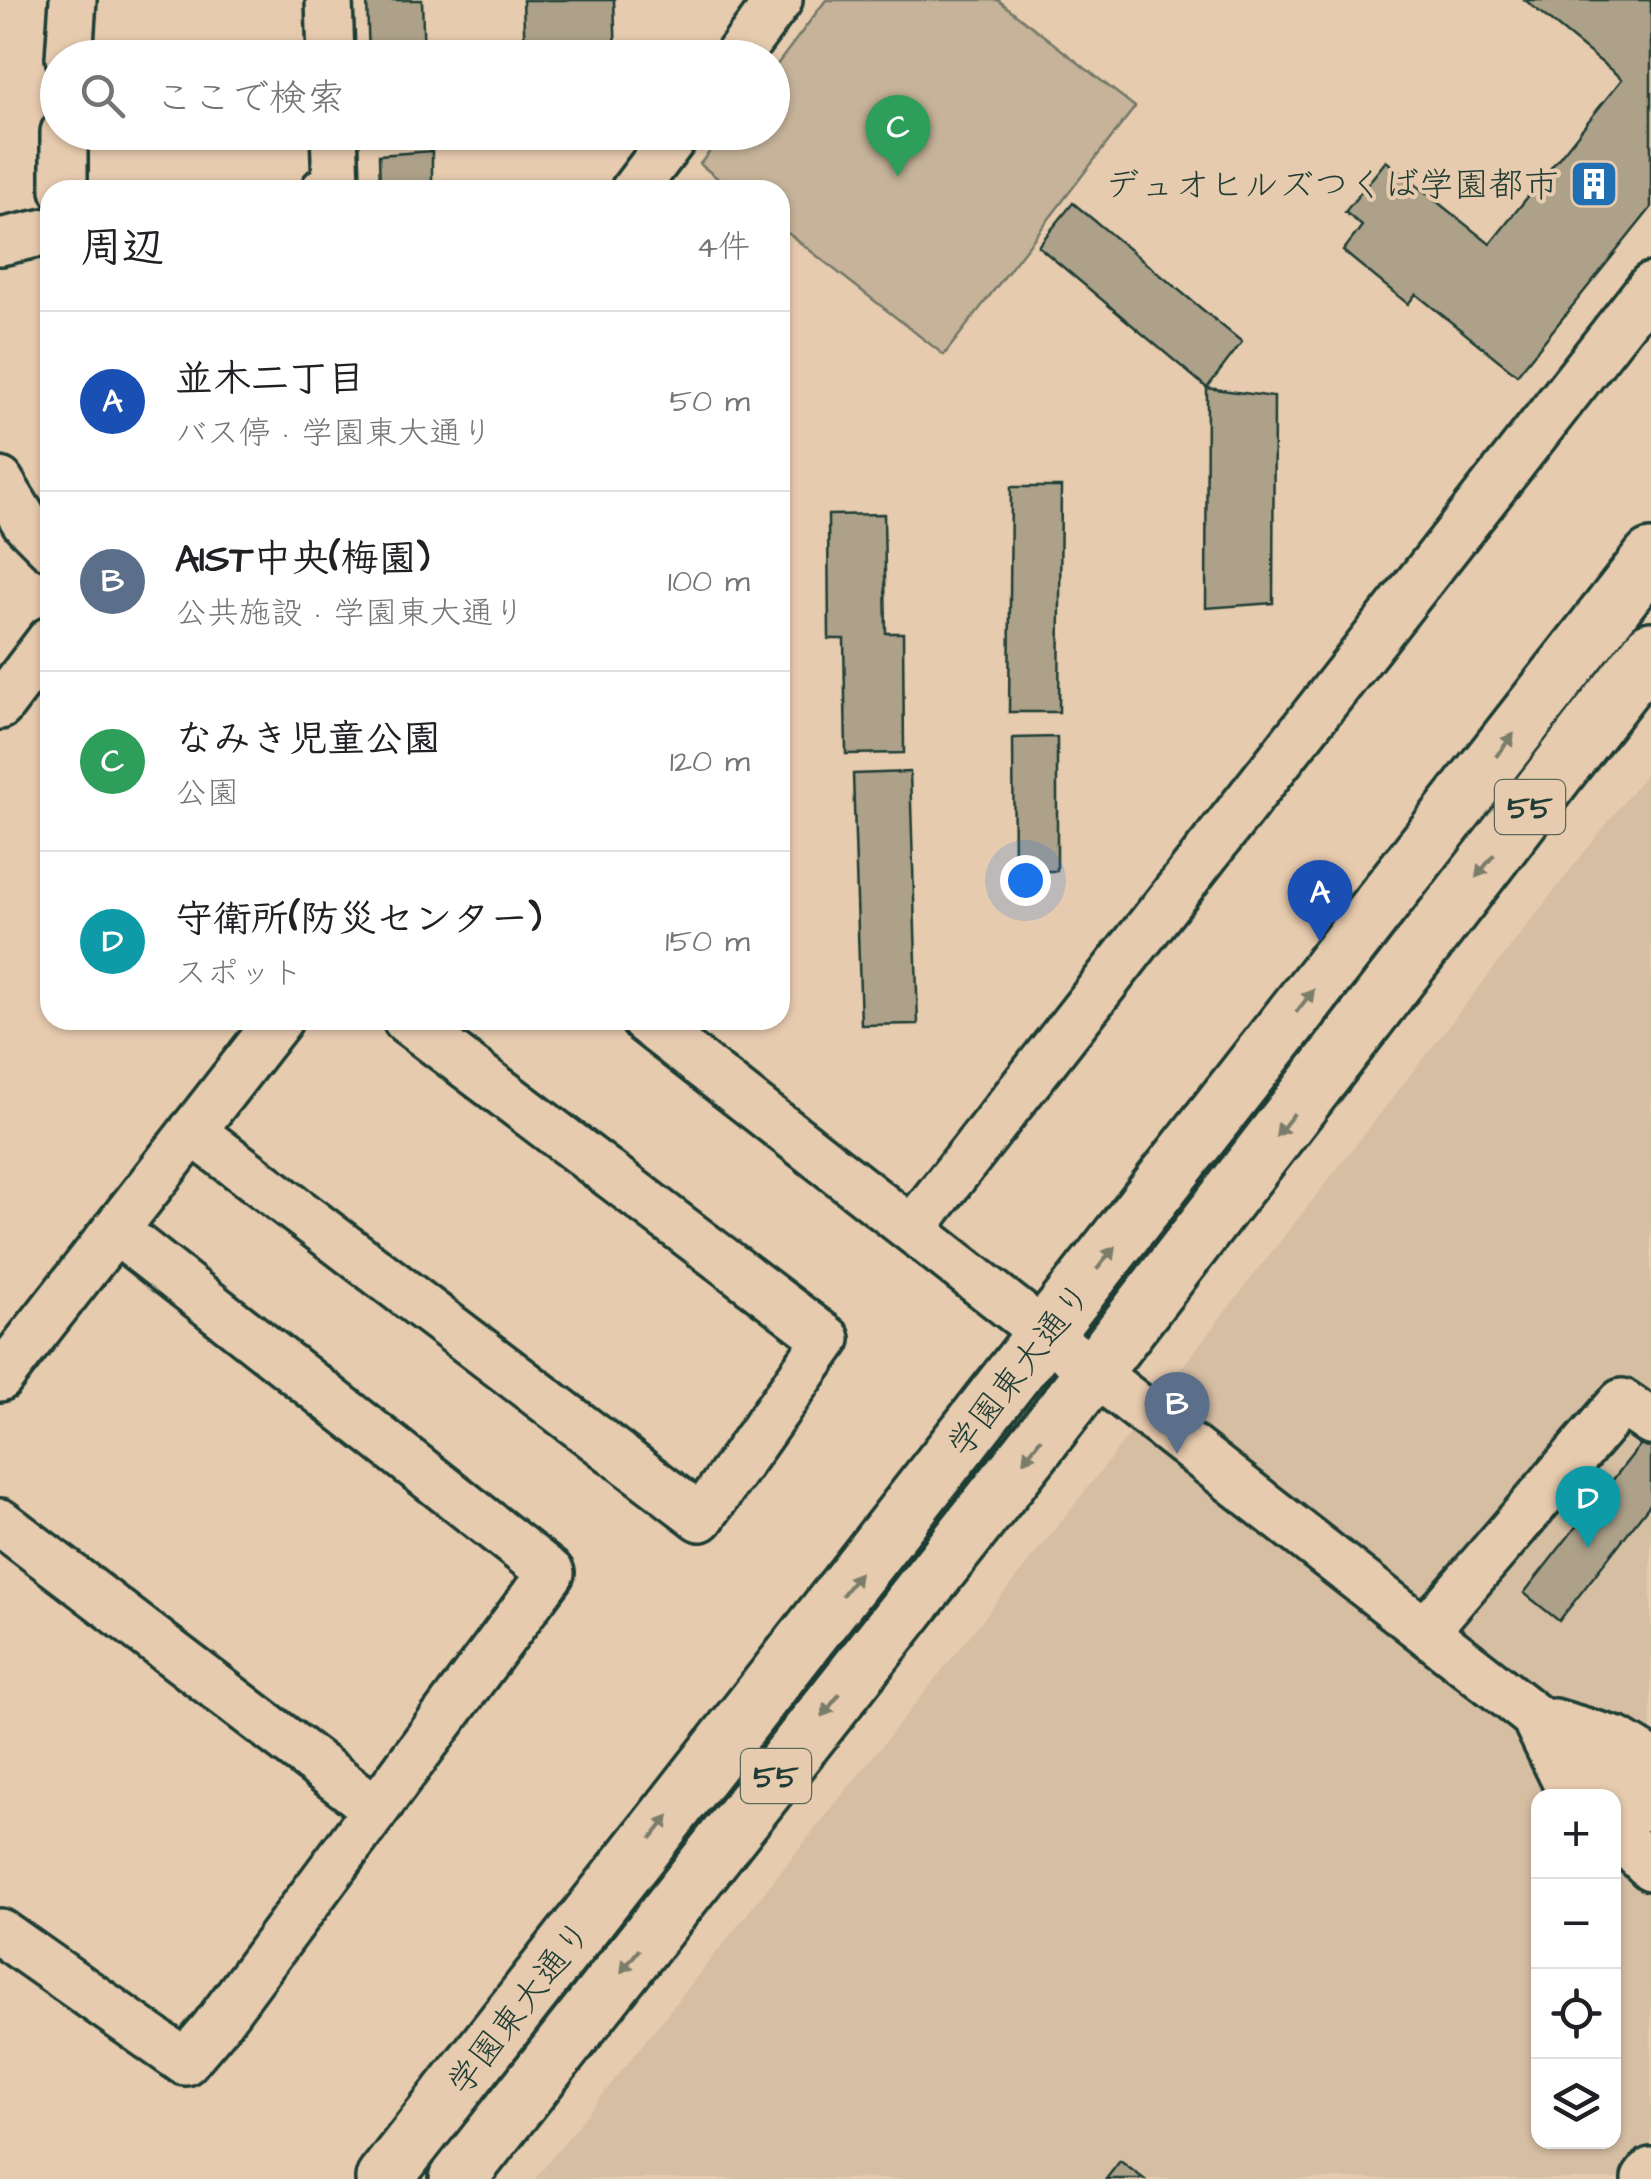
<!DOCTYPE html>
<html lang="ja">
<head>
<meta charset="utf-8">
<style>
	body { margin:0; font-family:"Architects Daughter","Klee One",sans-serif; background:#f2f2f2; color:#202124 }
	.controls { position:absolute; right:30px; bottom:30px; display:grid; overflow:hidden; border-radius:20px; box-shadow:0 2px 8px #0004 }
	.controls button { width:90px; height:90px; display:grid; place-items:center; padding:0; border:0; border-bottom:2px solid #e0e0e0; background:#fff; color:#202124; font:50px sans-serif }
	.you { position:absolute; left:1025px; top:880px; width:35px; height:35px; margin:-25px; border:8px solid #fff; border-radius:50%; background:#1a73e8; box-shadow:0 0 0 15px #1a73e833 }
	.badge { display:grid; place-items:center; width:65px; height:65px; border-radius:50%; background:#1f6fb2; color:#fff; font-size:32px; font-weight:700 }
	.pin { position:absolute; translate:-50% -82px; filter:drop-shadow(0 2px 5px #0008) }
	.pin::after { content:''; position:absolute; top:52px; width:35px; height:30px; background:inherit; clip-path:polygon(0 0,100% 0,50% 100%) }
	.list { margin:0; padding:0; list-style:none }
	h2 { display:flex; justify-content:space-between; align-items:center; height:130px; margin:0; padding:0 40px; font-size:42px }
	h2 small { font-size:32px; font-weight:400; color:#757577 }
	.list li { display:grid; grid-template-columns:65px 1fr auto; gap:30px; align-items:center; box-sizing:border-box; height:180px; padding:0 40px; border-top:2px solid #e0e0e0 }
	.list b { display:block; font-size:38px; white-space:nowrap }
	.list p { margin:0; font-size:32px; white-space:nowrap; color:#757577 }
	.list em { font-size:32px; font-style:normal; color:#757577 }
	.icon { flex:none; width:55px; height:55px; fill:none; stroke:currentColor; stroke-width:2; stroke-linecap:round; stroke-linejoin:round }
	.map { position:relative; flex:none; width:1651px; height:2179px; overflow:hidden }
	.search { position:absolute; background:#fff; box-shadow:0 2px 8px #0004; left:40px; top:40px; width:750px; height:110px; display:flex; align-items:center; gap:25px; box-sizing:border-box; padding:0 35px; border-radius:55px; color:#757577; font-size:38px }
	.panel { position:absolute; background:#fff; box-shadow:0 2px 8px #0004; left:40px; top:180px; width:750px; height:850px; border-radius:30px }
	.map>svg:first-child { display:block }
	.built { fill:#d6bea3; fill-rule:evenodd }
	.green { fill:#c6b39a; stroke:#727867; stroke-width:2.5 }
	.building { fill:#ada18a; stroke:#1f3d34; stroke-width:2.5 }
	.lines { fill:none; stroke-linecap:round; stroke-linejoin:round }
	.minor-casing { stroke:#1f3d34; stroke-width:52 }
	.major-casing { stroke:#1f3d34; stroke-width:62 }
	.minor { stroke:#e7cbae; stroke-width:45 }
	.major { stroke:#e7cbae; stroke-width:55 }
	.oneway { fill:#797d6b }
	.labels { text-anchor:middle; stroke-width:8; stroke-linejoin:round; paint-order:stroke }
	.shield { fill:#e7cbae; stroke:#5b6859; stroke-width:2.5 }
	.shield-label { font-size:32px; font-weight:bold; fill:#1f3d34 }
	.poi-label { font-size:35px; fill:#1f3d34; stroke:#e7cbae; text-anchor:end }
	.street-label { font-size:35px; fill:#1f3d34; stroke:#e7cbae }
</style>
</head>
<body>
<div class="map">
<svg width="1651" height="2179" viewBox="0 0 1651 2179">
	<rect width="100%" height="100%" fill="#e7cbae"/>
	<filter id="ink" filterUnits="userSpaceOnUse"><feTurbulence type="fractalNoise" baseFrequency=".01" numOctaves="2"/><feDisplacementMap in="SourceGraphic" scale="20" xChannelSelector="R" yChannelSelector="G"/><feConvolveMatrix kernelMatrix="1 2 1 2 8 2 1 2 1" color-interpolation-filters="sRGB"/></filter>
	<g filter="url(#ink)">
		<path class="built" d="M1651,767V2179H535L1067,1514ZM1538,1796H1614V2142H1538Z"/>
		<path class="green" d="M826,0H998L1135,107L944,355L780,227V190H732L700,164L724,133L772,132L773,70Z"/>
		<path class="building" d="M367,0H422L424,58H369Z
			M523,0H614L616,58H525Z
			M1525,0H1651V208L1517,375L1416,294L1408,304L1343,251L1362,226L1345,212L1386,161L1490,244L1622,79Z
			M432,151V190H380L379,155Z
			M1073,203L1242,342L1207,388L1038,246Z
			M1207,388L1274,397L1273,603L1206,608Z
			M1011,487H1061L1059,712H1009Z
			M884,514L886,633H903L904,753L846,754L844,639H829L828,515Z
			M1057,737V871H1014L1013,738Z
			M910,772L918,1024L861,1025L853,774Z
			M1648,1435L1651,1438V1503L1559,1621L1524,1593Z
			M1120,2161L1144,2179H1106Z"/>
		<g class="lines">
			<g class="minor-casing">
				<path id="minor" d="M329,0L331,58
					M69,58L73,0
					M736,58L779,0
					M64,190V132
					M324,190L336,183L334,132
					M634,190L678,132
					M0,242L50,231
					M0,481L25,522L50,547
					M0,706L50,640
					M644,1020L1651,1808
					M192,1131L701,1518L827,1339L406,1020
					M913,1228L1651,286
					M0,1378L279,1020
					M0,1522L376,1809
					M1426,1630L1622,1402L1651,1422
					M1554,1722L1618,1741L1651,1761
					M1538,1725L1568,1787L1578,1796
					M1614,1831L1651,1867
					M0,1932L185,2062L214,2028L551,1573L115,1230
					M1645,2179L1651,2171"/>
			</g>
			<g class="major-casing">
				<path id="major" d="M384,2179L1651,558
					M458,2179L1043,1437L1651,650"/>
			</g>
			<use href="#minor" class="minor"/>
			<use href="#major" class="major"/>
		</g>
		<defs><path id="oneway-solid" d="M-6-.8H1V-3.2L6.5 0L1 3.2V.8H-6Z" transform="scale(2.5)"/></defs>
		<g class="oneway">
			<use href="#oneway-solid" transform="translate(1505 745) rotate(-52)"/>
			<use href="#oneway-solid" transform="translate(1485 866) rotate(128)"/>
			<use href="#oneway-solid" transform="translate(1305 1001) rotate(-52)"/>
			<use href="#oneway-solid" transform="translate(1285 1125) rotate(128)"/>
			<use href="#oneway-solid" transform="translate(1106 1258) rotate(-52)"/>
			<use href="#oneway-solid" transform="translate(1032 1450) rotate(128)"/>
			<use href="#oneway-solid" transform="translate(851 1584) rotate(-52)"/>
			<use href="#oneway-solid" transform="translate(831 1705) rotate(128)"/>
			<use href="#oneway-solid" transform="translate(660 1827) rotate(-52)"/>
			<use href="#oneway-solid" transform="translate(630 1961) rotate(128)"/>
		</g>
	</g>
	<defs>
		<g id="building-square" transform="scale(2.5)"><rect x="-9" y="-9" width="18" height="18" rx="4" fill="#1f6fb2" stroke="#e7cbae"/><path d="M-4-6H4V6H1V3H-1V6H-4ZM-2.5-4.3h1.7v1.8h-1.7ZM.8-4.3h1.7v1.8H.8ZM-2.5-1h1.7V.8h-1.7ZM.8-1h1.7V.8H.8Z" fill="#fff"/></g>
	</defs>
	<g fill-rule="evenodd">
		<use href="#building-square" x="1594" y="184"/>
	</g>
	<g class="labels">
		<g class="shield">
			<rect x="1495" y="780" width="70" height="54" rx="8"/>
			<rect x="741" y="1749" width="70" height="54" rx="8"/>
		</g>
		<g class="shield-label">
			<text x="1530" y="818">55</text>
			<text x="776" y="1787">55</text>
		</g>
		<g class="poi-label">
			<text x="1559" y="196">デュオヒルズつくば学園都市</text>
		</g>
		<g class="street-label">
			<text transform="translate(1019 1369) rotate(-52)" y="12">学園東大通り</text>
			<text transform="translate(519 2007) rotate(-52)" y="12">学園東大通り</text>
		</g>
	</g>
</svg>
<div class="controls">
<button>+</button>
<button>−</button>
<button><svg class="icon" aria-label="locate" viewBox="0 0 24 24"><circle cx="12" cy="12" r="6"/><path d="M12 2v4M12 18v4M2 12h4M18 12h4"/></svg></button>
<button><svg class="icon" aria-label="layers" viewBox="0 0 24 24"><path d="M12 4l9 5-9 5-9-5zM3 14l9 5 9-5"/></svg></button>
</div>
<div class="you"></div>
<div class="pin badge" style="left:1320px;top:942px;background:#1a4fb4">A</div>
<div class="pin badge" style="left:1177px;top:1454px;background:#5c6f8a">B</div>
<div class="pin badge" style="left:898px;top:177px;background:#2e9e5b">C</div>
<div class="pin badge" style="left:1588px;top:1548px;background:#0f9aa8">D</div>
<div class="search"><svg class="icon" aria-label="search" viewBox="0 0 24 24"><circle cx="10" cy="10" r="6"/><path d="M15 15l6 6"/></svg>ここで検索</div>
<section class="panel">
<h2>周辺<small>4件</small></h2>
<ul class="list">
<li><span class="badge" style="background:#1a4fb4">A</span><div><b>並木二丁目</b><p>バス停 · 学園東大通り</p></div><em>50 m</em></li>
<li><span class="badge" style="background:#5c6f8a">B</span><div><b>AIST中央(梅園)</b><p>公共施設 · 学園東大通り</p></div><em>100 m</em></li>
<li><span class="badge" style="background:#2e9e5b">C</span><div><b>なみき児童公園</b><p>公園</p></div><em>120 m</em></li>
<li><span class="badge" style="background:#0f9aa8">D</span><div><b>守衛所(防災センター)</b><p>スポット</p></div><em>150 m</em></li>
</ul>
</section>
</div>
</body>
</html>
